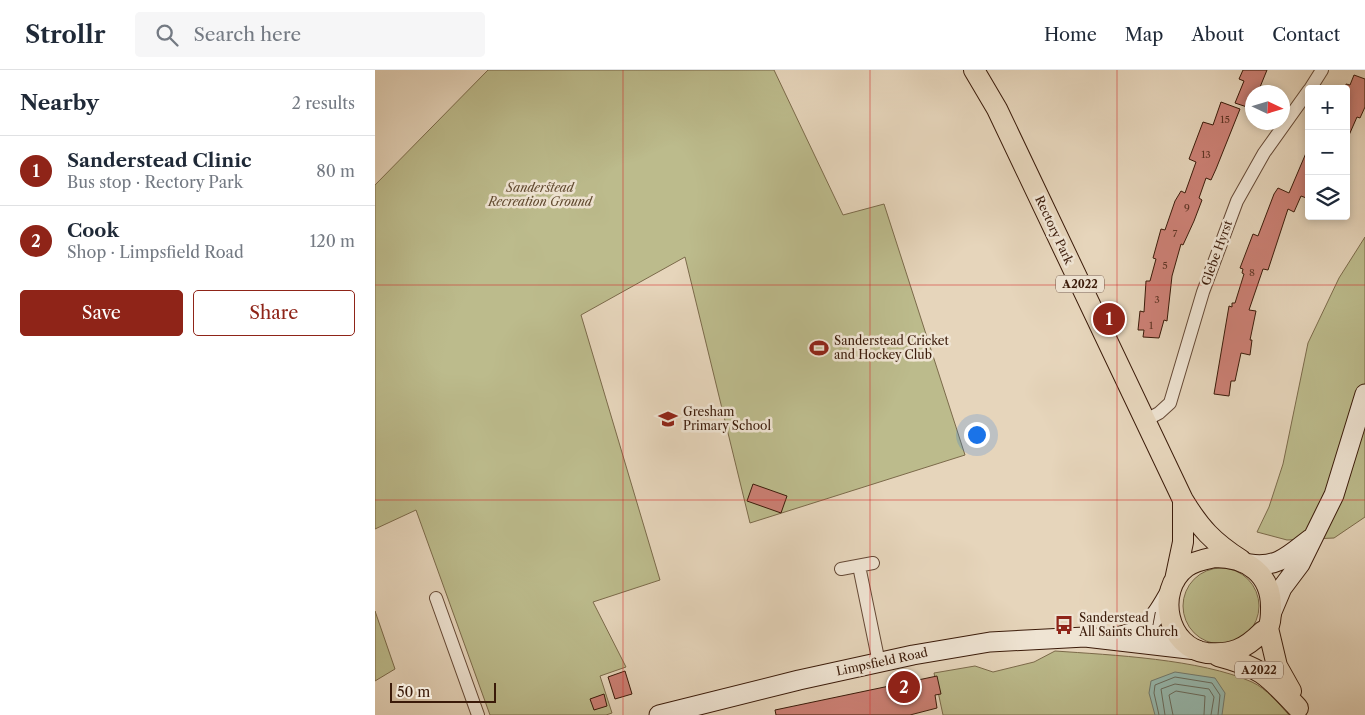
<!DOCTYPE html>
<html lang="en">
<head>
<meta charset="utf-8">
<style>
	body { margin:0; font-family:"Libre Caslon Text",serif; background:#f6f6f7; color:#1f2937 }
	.controls { position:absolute; right:15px; top:15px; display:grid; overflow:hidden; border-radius:5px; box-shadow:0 2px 8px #0003 }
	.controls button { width:45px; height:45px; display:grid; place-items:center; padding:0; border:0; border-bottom:1px solid #e0e1e3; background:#fff; color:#1f2937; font:25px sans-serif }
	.compass { position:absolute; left:870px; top:15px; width:45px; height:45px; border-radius:50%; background:#fff; box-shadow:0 2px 8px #0003; rotate:94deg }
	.scale { position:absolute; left:15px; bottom:12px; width:106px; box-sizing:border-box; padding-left:5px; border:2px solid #3a1a09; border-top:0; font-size:14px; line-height:18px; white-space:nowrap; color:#3a1a09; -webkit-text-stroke:4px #efe4d3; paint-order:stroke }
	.you { position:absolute; left:601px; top:364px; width:18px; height:18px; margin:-12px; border:4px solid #fff; border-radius:50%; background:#1a73e8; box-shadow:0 0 0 8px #1a73e833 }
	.badge { display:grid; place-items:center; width:32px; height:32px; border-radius:50%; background:#8f2418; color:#fff; font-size:16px; font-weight:700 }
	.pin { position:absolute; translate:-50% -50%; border:2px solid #fff; box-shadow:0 1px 5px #0006 }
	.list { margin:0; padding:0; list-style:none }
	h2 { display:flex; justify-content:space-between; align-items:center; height:65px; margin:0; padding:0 20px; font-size:21px }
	h2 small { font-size:16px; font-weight:400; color:#747a83 }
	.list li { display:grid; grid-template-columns:32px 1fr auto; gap:15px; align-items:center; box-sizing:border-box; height:70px; padding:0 20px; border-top:1px solid #e0e1e3 }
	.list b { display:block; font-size:19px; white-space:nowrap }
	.list p { margin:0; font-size:16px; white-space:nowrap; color:#747a83 }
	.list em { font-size:16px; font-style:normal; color:#747a83 }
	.actions { display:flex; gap:10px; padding:15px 20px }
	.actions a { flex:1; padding:11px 0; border:1px solid #8f2418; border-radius:5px; text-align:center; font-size:18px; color:#8f2418 }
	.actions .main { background:#8f2418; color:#fff }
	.icon { flex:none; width:28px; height:28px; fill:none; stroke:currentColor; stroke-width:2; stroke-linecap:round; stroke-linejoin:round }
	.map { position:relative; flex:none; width:990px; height:645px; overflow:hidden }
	header { display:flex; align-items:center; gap:30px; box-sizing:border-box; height:70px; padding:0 25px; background:#fff; border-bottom:1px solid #e0e1e3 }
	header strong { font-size:24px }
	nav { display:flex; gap:28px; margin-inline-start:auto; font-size:18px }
	.search { width:350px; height:45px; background:#f6f6f7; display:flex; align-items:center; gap:12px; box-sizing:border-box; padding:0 18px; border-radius:5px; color:#747a83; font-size:19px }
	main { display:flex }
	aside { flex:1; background:#fff }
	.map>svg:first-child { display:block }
	.green { fill:#bcbb8c; stroke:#7b6a4a }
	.water { fill:#96b9af; stroke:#71796d }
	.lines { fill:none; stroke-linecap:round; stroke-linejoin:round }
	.shore { stroke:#686a5c; stroke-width:1 }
	.building { fill:#cc8075; stroke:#3a1a09 }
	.street-casing { stroke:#654936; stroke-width:14 }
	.secondary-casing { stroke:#3a1a09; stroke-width:21 }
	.primary-casing { stroke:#3a1a09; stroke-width:22 }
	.street { stroke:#efe4d3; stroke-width:12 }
	.secondary { stroke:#efe4d3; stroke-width:19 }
	.primary { stroke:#e6d5bb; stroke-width:20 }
	.grid { fill:none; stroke:#d62828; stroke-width:1; stroke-opacity:0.55 }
	.labels { text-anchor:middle; stroke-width:5; stroke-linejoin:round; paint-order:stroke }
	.number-label { font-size:10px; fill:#5e3424 }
	.shield { fill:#efe4d3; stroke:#705746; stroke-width:1 }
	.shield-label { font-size:11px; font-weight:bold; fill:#3a1a09 }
	.park-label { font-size:12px; font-style:italic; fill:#614a30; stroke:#efe4d3 }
	.street-label { font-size:12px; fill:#3a1a09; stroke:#efe4d3 }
	.poi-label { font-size:12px; fill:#3a1a09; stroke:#efe4d3; text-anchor:start }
</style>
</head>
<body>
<header>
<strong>Strollr</strong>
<div class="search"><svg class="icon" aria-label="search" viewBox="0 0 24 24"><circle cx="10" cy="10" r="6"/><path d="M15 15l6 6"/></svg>Search here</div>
<nav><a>Home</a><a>Map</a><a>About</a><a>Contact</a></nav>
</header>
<main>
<aside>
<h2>Nearby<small>2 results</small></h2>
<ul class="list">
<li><span class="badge">1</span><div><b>Sanderstead Clinic</b><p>Bus stop · Rectory Park</p></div><em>80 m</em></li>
<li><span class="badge">2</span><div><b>Cook</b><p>Shop · Limpsfield Road</p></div><em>120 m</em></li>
</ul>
<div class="actions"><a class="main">Save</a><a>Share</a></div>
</aside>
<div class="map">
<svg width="990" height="645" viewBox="0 0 990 645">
	<rect width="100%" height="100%" fill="#e6d5bb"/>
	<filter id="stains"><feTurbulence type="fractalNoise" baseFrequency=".004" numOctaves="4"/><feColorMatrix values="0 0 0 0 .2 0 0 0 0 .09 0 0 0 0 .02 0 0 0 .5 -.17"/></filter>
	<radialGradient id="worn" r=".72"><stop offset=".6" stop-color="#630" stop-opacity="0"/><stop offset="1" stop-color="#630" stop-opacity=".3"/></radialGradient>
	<path class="green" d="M113,0H399L468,145L509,134L590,385L375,453L310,187L206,245L285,510L218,532L251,597L225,606L237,643L231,645H115L41,440L0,459V115Z
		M990,167V447L959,468L912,470L882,462L894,437L908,394L933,273L964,208Z
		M808 536a38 38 0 1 1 76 0a38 38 0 1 1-76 0Z
		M0,541L20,599L0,611Z
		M680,581C737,585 825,589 877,612C892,619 903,633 914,645H568L559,603L600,596L618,602L659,592Z"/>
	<path class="water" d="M800,602L840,608L850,623L847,645H780L774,623L776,611Z"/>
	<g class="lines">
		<path class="shore" d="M784,645L779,623L780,615L800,607L837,613L845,625L843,645
			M790,645L786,619L800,614L834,619L839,627L836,645
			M798,645L794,625L801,621L830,626L829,645"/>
	</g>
	<path class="building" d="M868,0H892L883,22H878V39L860,33L869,11L864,9Z
		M979,5L990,9V37L985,48L982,47L971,72V14L975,15Z
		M846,32L865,39L841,99L836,110L831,108L824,128L827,130L819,151L808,175L806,174L797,206L792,251L789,250L784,268L768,267L769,260H763L765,241L769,242L771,211H775L781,189L778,188L786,159L790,160L800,131L806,121L810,123L821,92L814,89L828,52L838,55Z
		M934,76V129L926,126L919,142L913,139L893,200L888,199L874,240L881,241L875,270H877L875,285L866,283L860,311H856L854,326L839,324L854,236L857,237V233H860L869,204L867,203L868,199L865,198L878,164L883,166L899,124L903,118L914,123Z
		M378,414L412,426L406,443L372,431Z
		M250,601L257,624L240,629L233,607Z
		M562,606L566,624L560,625L562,638L535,645H401L400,640Z
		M229,624L232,636L219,640L215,629Z"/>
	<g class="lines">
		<g class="street-casing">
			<path id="street" d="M935,19L947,0
				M769,351L784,343L795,333L828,222L862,131L889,83L934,20
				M484,496L504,593
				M466,499L498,493
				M61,528L103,645"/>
		</g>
		<g class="secondary-casing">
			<path id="secondary" d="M875,494C903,498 914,485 935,469
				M896,544L907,518L925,494L959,425L990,324
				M742,567C774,560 780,549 795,522
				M284,645L424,610L538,585L615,572L710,567L822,580"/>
		</g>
		<g class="primary-casing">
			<path id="primary" d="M599,0L622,39L808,430C825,458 838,472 866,490
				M840,487C872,487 897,504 896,539C896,544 895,554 893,558C891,560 888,561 887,562C870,579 857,585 832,583C792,578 780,521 811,497C819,491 831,489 840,487Z
				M800,510L808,472V432
				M893,558L902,596L916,621
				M843,586C886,597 893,606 923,638"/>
		</g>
		<use href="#street" class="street"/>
		<use href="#secondary" class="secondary"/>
		<use href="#primary" class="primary"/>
	</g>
	<path class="grid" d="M248,0V645M495,0V645M742,0V645M0,215H990M0,430H990"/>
	<defs>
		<g id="stadium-bare" transform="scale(1.5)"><path d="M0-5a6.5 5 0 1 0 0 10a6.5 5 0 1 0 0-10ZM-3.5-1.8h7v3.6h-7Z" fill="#8f2418" stroke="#efe4d3" stroke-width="2.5" paint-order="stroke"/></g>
		<g id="school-bare" transform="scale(1.5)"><path d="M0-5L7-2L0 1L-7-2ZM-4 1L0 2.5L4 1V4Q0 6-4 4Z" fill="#8f2418" stroke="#efe4d3" stroke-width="2.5" paint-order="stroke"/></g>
		<g id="bus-bare" transform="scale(1.5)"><path d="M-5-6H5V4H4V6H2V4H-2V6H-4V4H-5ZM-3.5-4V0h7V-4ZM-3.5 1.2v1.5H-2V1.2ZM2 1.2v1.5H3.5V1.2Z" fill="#8f2418" stroke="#efe4d3" stroke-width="2.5" paint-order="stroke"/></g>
	</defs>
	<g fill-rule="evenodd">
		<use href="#stadium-bare" x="444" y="278"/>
		<use href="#school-bare" x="293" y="349"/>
		<use href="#bus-bare" x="689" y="555"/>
	</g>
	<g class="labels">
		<g class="number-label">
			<text x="850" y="53">15</text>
			<text x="831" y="88">13</text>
			<text x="812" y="141">9</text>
			<text x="800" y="167">7</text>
			<text x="790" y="199">5</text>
			<text x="877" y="206">8</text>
			<text x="782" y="233">3</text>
			<text x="776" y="259">1</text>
		</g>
		<g class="shield">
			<rect x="681" y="205.5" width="48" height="17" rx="4"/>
			<rect x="860" y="591.5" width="48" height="17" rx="4"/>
		</g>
		<g class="shield-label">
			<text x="705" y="218">A2022</text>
			<text x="884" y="604">A2022</text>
		</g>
		<g class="park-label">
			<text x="165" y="122">Sanderstead<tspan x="165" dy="14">Recreation Ground</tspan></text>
		</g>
		<g class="street-label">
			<text transform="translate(679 160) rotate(65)" y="4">Rectory Park</text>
			<text transform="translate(842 183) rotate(-70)" y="4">Glebe Hyrst</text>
			<text transform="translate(507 592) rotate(-12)" y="4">Limpsfield Road</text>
		</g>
		<g class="poi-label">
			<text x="459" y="275">Sanderstead Cricket<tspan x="459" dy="14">and Hockey Club</tspan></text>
			<text x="308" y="346">Gresham<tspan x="308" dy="14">Primary School</tspan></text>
			<text x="704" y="552">Sanderstead /<tspan x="704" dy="14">All Saints Church</tspan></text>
		</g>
	</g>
	<rect width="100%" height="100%" filter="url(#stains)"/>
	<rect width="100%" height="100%" fill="url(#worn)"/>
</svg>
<div class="controls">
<button>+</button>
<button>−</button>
<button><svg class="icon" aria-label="layers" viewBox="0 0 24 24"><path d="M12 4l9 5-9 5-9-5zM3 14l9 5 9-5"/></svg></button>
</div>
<svg class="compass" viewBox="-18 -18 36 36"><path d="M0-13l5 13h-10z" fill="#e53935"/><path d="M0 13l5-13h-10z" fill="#747a83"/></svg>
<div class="scale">50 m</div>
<div class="you"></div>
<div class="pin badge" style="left:734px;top:249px">1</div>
<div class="pin badge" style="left:529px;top:617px">2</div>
</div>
</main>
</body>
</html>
